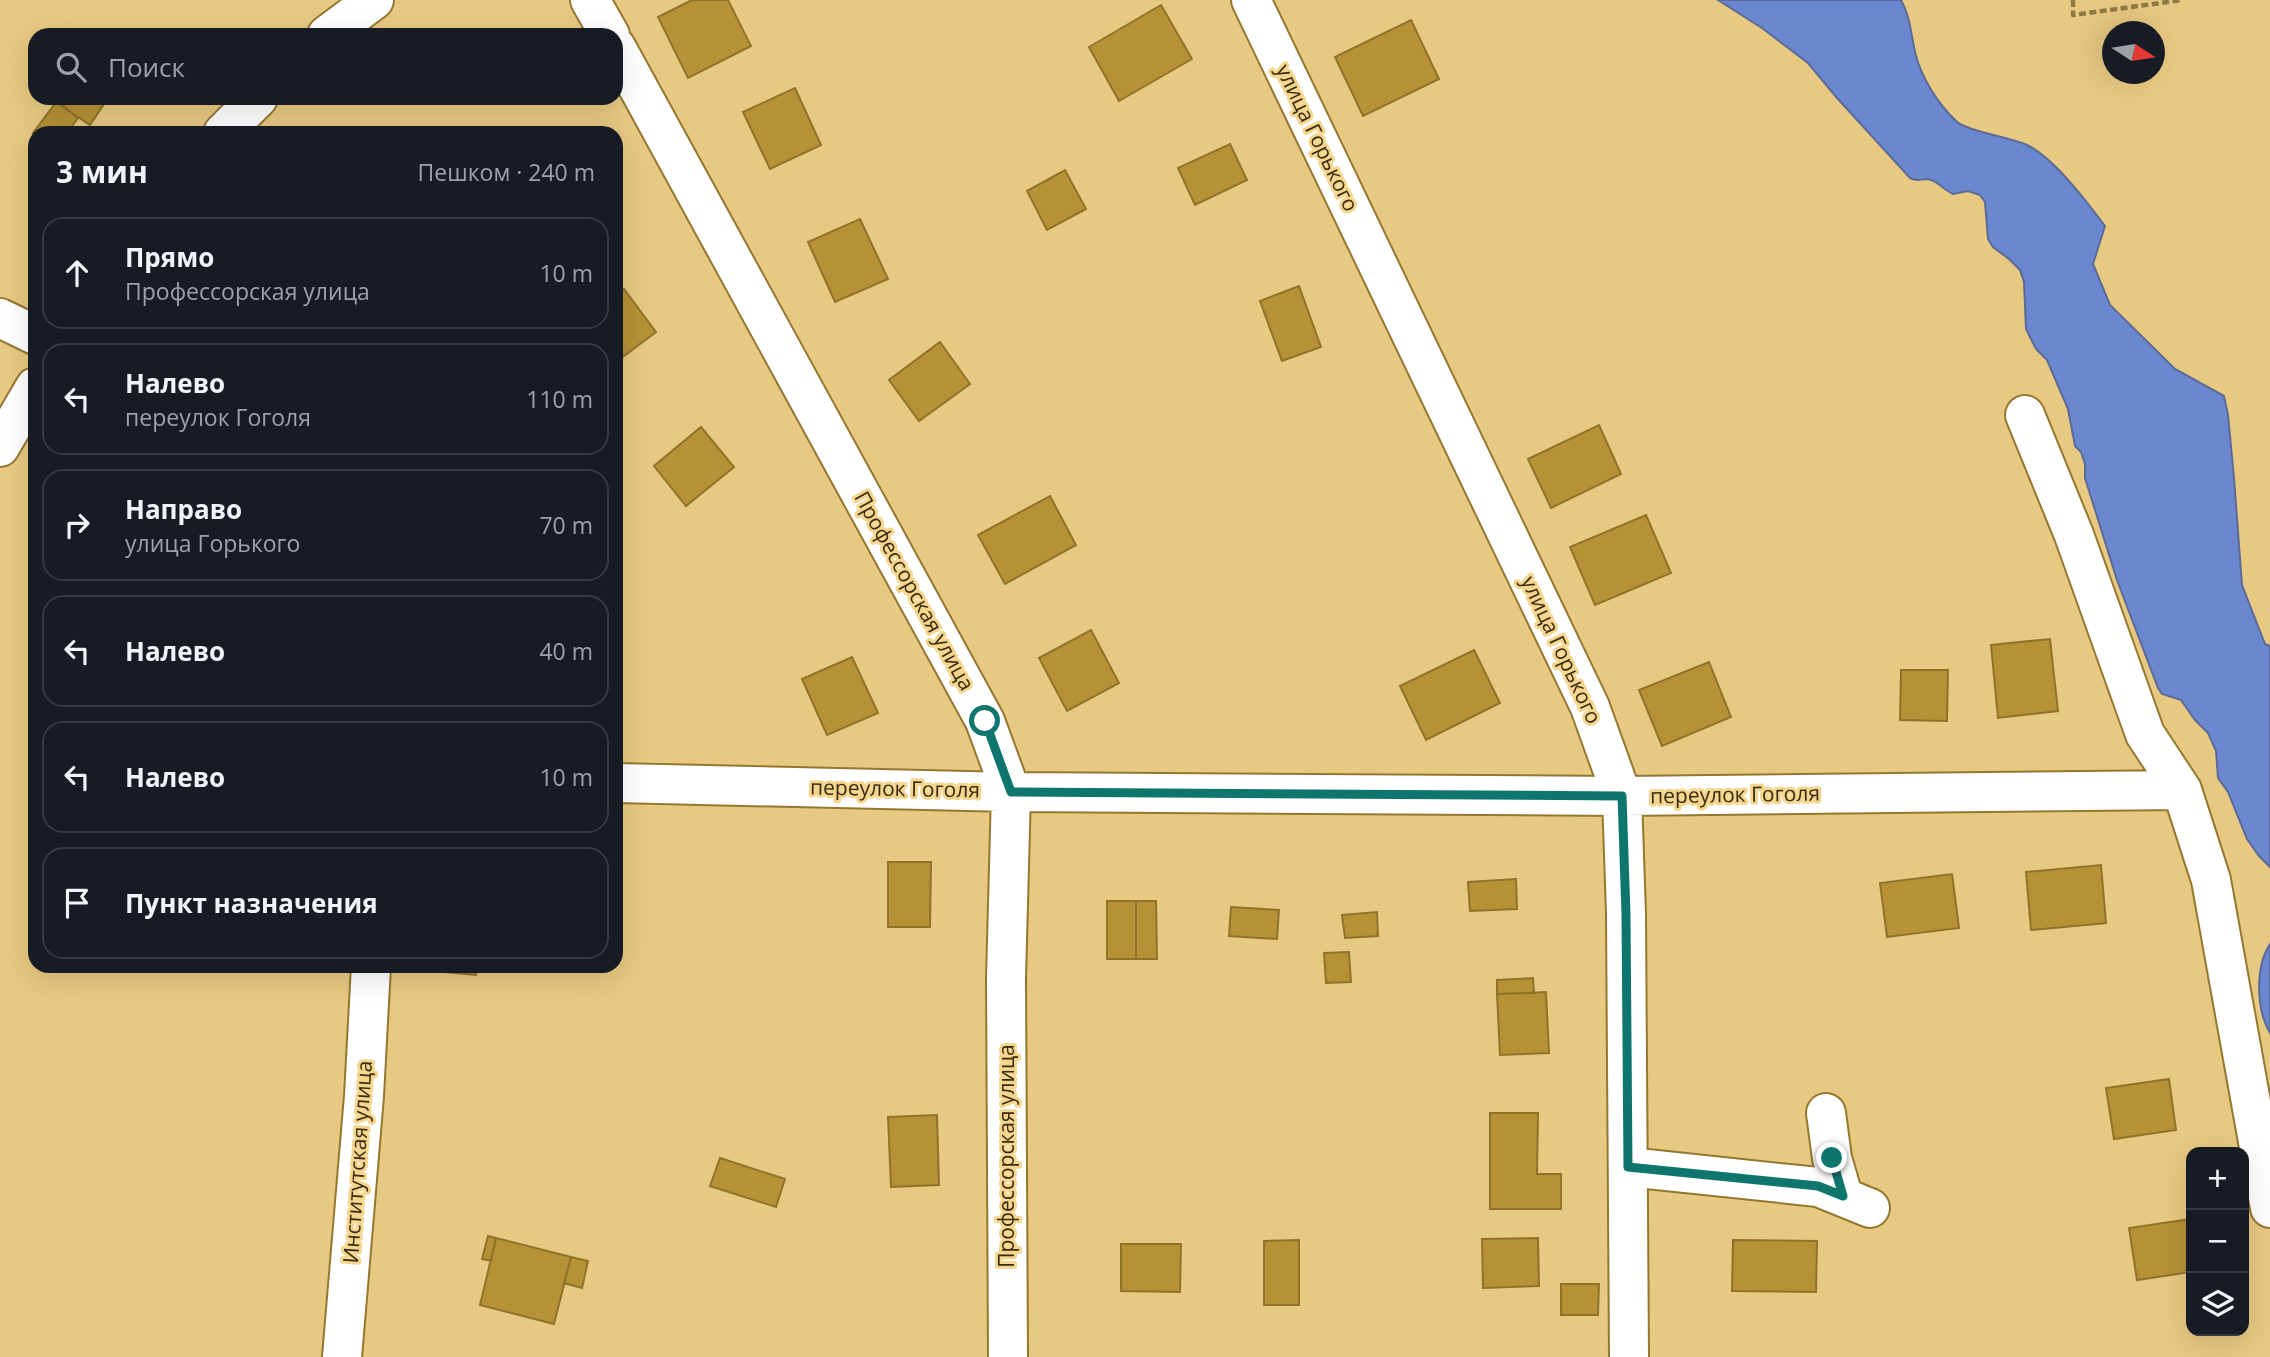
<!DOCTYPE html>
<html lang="ru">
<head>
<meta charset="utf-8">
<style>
	body { margin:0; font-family:"Open Sans",sans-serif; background:#242831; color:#f1f3f6 }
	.controls { position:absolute; right:21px; bottom:21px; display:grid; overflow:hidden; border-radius:14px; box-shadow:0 7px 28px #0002 }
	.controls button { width:63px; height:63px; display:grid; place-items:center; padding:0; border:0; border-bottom:2px solid #363941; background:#171b24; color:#f1f3f6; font:35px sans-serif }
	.compass { position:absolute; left:2102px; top:21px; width:63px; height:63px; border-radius:50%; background:#171b24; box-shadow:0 7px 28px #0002; rotate:102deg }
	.stop { position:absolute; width:21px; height:21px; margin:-16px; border:5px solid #0f766e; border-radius:50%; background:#fff }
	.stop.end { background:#0f766e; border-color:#fff; box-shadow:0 2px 7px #0008 }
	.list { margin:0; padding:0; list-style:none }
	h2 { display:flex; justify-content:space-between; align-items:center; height:91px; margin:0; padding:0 28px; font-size:30px }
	h2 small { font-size:23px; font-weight:400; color:#9ea1a6 }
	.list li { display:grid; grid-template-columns:46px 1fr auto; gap:21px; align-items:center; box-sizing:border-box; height:112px; margin:0 14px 14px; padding:0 14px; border:2px solid #363941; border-radius:21px }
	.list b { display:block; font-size:26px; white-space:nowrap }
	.list p { margin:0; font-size:23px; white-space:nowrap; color:#9ea1a6 }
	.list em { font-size:23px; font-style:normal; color:#9ea1a6 }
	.icon { flex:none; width:38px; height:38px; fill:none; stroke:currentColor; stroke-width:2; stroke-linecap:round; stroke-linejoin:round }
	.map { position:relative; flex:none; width:2270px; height:1357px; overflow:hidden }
	.search { position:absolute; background:#171b24; box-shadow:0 7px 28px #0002; left:28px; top:28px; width:595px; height:77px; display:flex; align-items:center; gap:18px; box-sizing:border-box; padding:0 24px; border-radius:21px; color:#9ea1a6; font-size:26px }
	.panel { position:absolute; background:#171b24; box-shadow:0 7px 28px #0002; left:28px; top:126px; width:595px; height:847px; border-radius:21px }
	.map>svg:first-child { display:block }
	.water { fill:#6a87d0; stroke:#5b6b96; stroke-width:2 }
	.building { fill:#b69136; stroke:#90732b; stroke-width:2 }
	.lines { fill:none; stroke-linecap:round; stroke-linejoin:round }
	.minor-casing { stroke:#957730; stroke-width:42 }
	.path { stroke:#8f7947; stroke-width:4.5; stroke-dasharray:7 3.5; stroke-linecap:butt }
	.minor { stroke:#fff; stroke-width:38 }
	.route { stroke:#0f766e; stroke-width:9 }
	.labels { text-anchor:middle; stroke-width:6; stroke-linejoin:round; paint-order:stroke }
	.street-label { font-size:21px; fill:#372b0d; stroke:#f6d68f }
</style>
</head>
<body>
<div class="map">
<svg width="2270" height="1357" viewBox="0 0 2270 1357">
	<rect width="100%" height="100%" fill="#e8c982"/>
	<path class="water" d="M1718,0H1901C1910,16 1911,34 1915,52C1921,77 1937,103 1956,121C1966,131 2010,137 2027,145C2054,158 2087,202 2105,226L2093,264L2110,305L2175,369L2224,396L2228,415L2234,478L2242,585L2265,644L2270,646V867L2259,856L2247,839L2228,792L2218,778L2216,751L2208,733L2195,720L2181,700L2162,694L2158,688L2117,580L2085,478V464L2081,452L2075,446L2068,409L2047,360L2036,349L2026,329L2024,282L2020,270L2009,259L1993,247L1988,239L1985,202L1980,195L1968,191L1953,194C1944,190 1938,181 1928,179C1920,179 1918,182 1910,178L1837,98L1808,63L1762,28Z
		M2270,944V1033C2256,1009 2255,967 2270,944Z"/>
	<path class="building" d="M692,0H728L751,46L688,78L658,17Z
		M1161,5L1192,59L1119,101L1089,47Z
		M1411,20L1439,79L1363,116L1335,57Z
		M795,88L821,145L770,169L743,112Z
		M50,98H108L90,125Z
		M57,101L78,118L67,133L35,134L33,133Z
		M1230,144L1247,180L1195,205L1178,168Z
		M1065,170L1086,209L1047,230L1027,191Z
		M860,219L888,279L835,302L808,242Z
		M1299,286L1321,347L1282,361L1260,301Z
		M624,289L656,332L616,362V295Z
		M940,342L970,384L919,421L889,380Z
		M1599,425L1621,474L1551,508L1528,459Z
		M701,427L734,467L686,506L654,466Z
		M1050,496L1076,545L1005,584L978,535Z
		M1646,515L1671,573L1595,605L1570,547Z
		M1091,630L1119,683L1067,711L1039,658Z
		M2050,639L2058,711L1998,718L1991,645Z
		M1474,650L1500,703L1426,740L1400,686Z
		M852,657L878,713L827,735L802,679Z
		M1709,662L1731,717L1662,746L1639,690Z
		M1901,670H1948L1947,721L1900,720Z
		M888,862H931L930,927H888Z
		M2101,865L2106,923L2031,930L2026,872Z
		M1952,874L1959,928L1887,937L1880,883Z
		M1516,879L1517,909L1470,911L1468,882Z
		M1107,901H1136V959H1107Z
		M1136,901H1156L1157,959H1136Z
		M1231,907L1279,910L1277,939L1229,936Z
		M1377,912L1378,936L1345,938L1342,915Z
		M1349,952L1351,982L1326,983L1324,953Z
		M446,966H477L476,975L445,972Z
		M1533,978L1534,993L1497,994V980Z
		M1546,992L1549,1053L1500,1055L1497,994Z
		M2169,1079L2176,1130L2114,1139L2106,1088Z
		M1490,1113H1538L1537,1174H1561V1209H1490Z
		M937,1115L939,1185L891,1187L888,1117Z
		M720,1158L785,1179L776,1207L710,1186Z
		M2191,1219V1272L2137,1280L2129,1228Z
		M488,1236L496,1238L491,1261L482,1259Z
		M496,1238L571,1257L554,1324L480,1305Z
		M1538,1238L1539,1286L1483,1288L1482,1239Z
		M1299,1240V1305H1264V1241Z
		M1733,1240L1817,1241L1816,1292L1732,1291Z
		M1121,1244H1181L1180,1292L1121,1291Z
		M571,1257L588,1261L582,1288L564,1283Z
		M1561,1284H1599L1598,1315H1561Z"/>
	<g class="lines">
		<g class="minor-casing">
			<path id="minor" d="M590,0L610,35
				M1251,0L1590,707L1622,796L1626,914L1629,1357
				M327,35L374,0
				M616,47L985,721L1011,792L1006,978L1008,1357
				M223,133L258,98
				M0,318L35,335
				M2025,415L2074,535L2145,734L2182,790L2211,880L2270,1208
				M0,447L35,387
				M616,783L1011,792L1622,796L2182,790
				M1826,1113L1832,1158L1843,1196
				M1628,1167L1818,1187L1870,1208
				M342,1357L364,1096L371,966"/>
		</g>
		<path class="path" d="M2073,0V15L2182,0"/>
		<use href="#minor" class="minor"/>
	</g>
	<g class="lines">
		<path class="route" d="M985,721L1011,792L1622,796L1626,915L1628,1167L1818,1186L1843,1196L1832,1158"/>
	</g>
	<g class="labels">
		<g class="street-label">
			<text transform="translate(1317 138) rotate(64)" y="7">улица Горького</text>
			<text transform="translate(914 591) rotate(61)" y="7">Профессорская улица</text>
			<text transform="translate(1561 650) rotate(65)" y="7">улица Горького</text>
			<text transform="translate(895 789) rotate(1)" y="7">переулок Гоголя</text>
			<text transform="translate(1735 795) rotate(-1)" y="7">переулок Гоголя</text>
			<text transform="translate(1007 1156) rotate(-90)" y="7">Профессорская улица</text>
			<text transform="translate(358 1162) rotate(-86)" y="7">Институтская улица</text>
		</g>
	</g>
</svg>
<div class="controls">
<button>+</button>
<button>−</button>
<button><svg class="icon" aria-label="layers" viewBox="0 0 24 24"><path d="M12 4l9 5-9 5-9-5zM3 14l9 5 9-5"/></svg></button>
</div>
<svg class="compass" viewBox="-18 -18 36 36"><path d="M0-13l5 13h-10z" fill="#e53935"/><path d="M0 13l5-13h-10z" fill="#9ea1a6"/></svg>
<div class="stop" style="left:985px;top:721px"></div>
<div class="stop end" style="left:1832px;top:1158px"></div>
<div class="search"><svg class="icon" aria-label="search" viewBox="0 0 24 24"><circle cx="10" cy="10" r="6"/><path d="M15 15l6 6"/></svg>Поиск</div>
<section class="panel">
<h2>3 мин<small>Пешком · 240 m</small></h2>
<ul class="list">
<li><svg class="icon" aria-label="ahead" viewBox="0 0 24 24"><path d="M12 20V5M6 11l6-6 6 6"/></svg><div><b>Прямо</b><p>Профессорская улица</p></div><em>10 m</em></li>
<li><svg class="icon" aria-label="left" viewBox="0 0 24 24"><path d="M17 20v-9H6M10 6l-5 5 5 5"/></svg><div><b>Налево</b><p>переулок Гоголя</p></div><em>110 m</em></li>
<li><svg class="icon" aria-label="right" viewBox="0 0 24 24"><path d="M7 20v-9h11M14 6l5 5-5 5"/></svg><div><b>Направо</b><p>улица Горького</p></div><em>70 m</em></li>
<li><svg class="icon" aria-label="left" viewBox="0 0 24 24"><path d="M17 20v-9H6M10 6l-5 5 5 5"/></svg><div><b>Налево</b></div><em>40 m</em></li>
<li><svg class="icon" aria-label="left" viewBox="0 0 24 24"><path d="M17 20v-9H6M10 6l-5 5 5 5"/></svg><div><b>Налево</b></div><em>10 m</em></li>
<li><svg class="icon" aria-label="arrive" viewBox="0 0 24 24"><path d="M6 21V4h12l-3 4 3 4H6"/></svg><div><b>Пункт назначения</b></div></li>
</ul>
</section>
</div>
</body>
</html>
